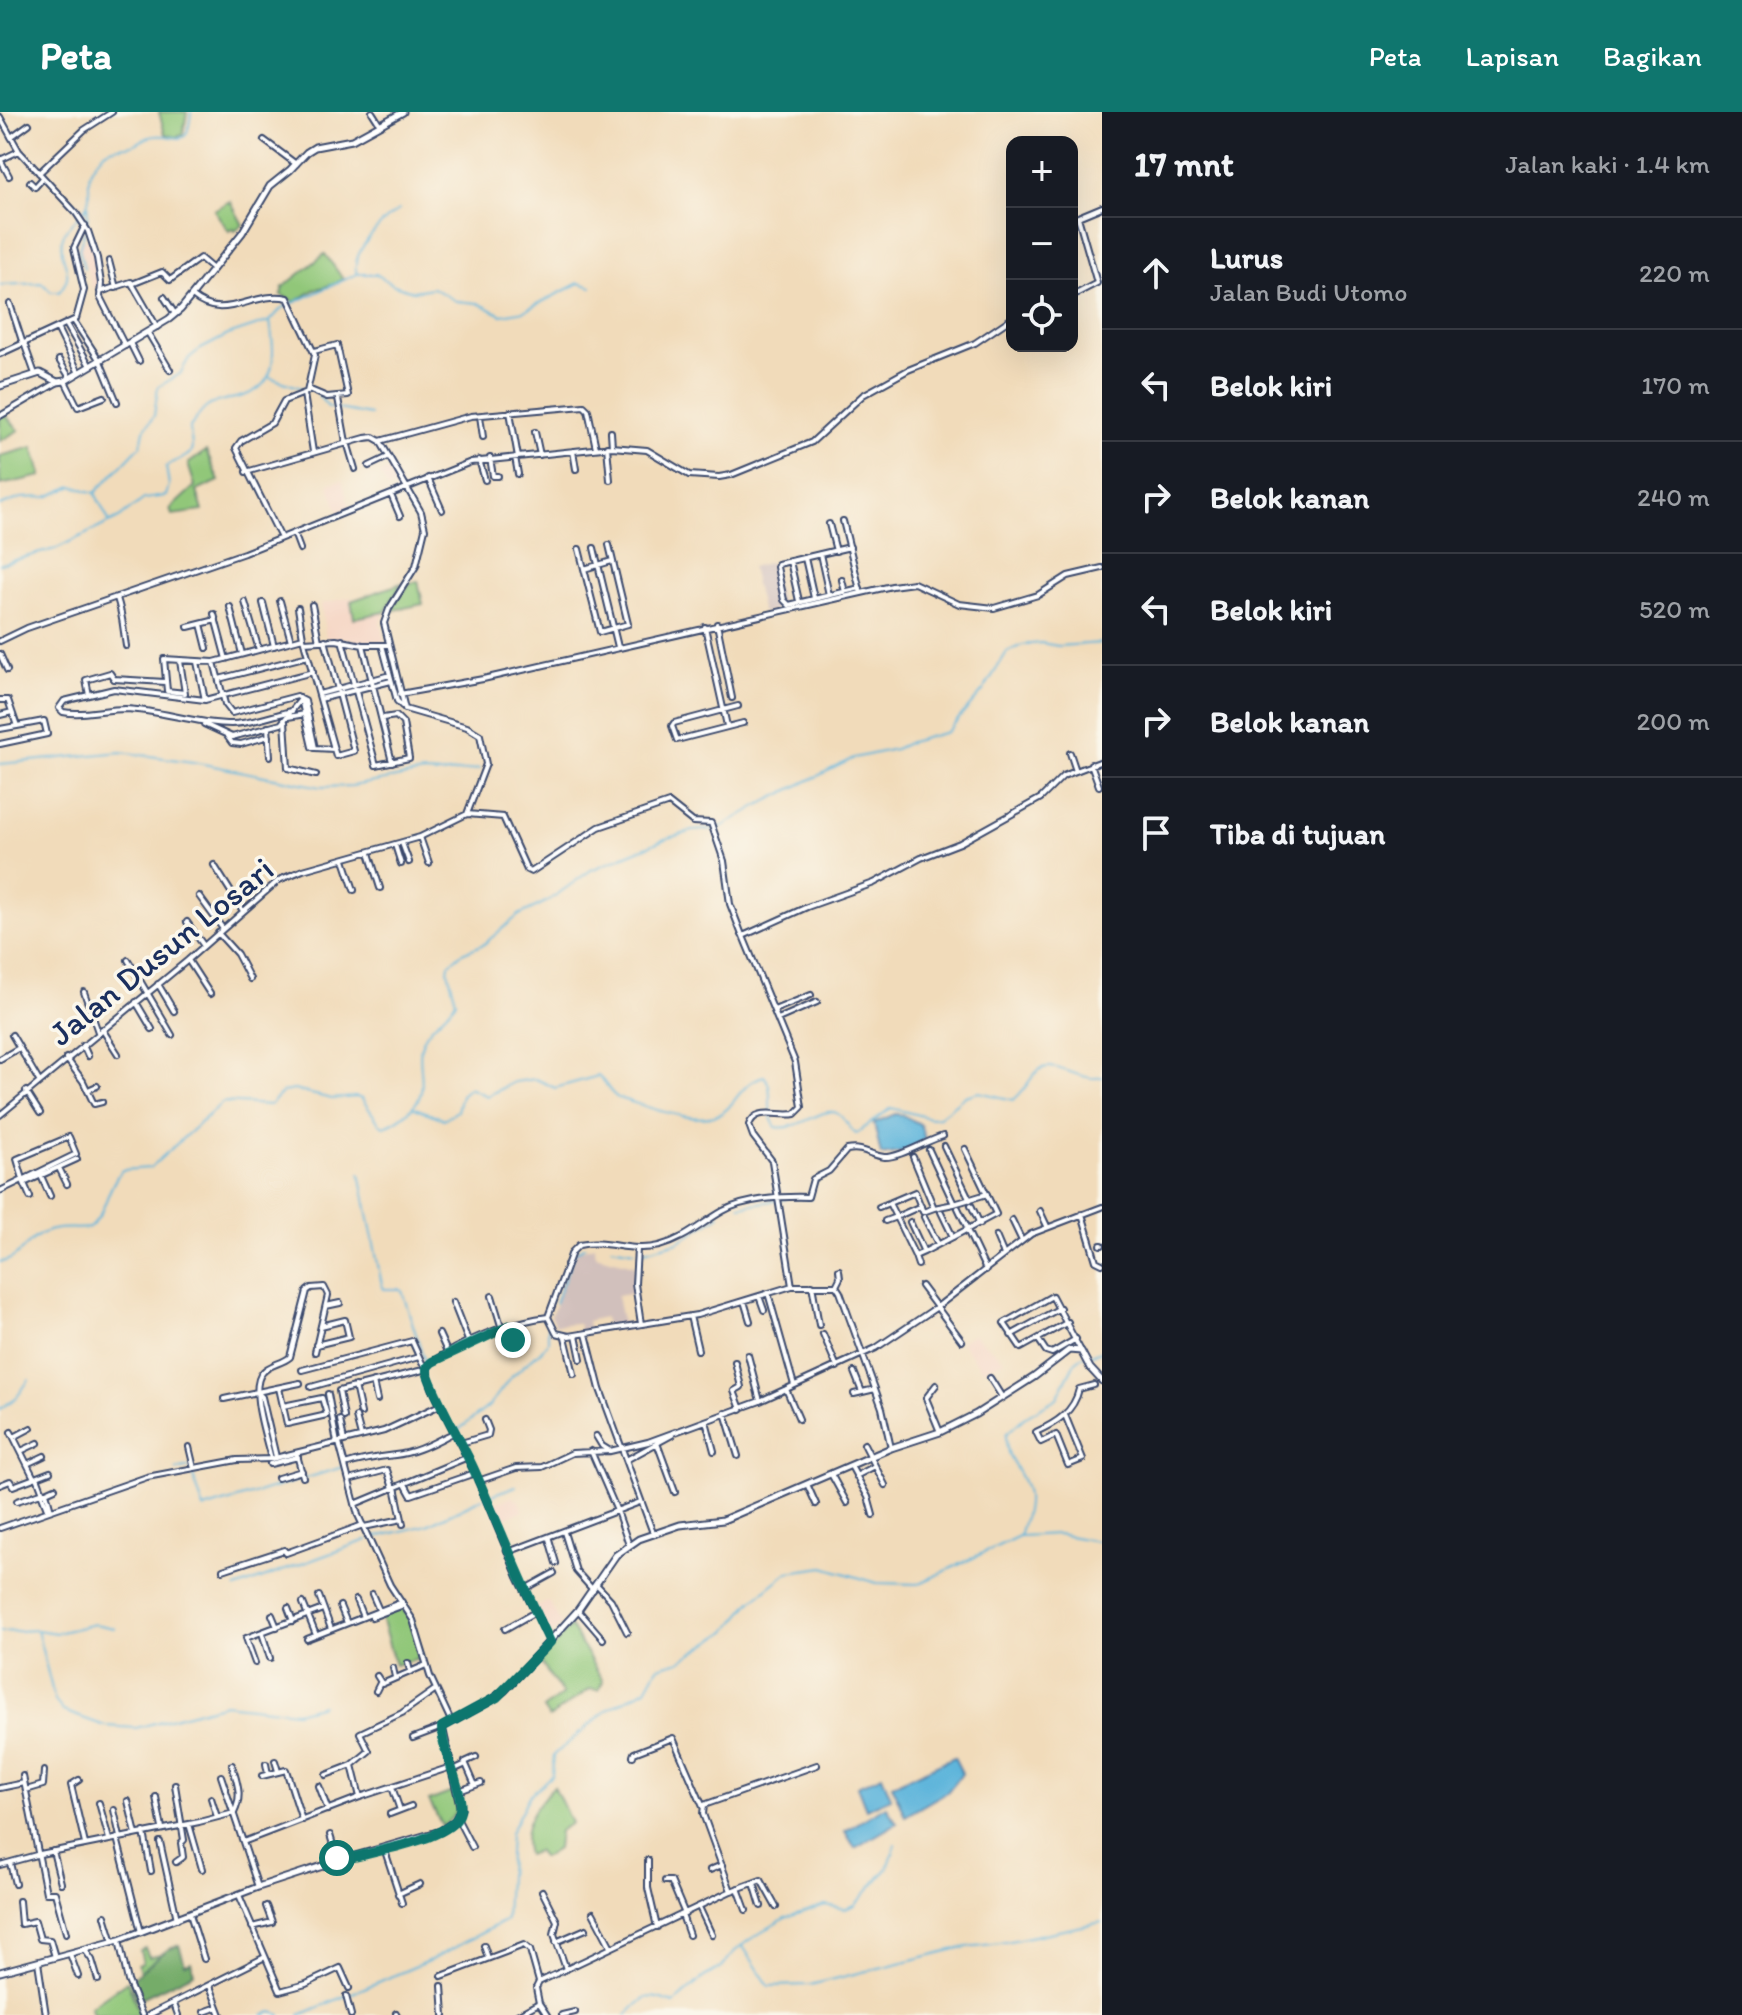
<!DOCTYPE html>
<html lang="id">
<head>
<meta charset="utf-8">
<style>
	body { margin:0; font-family:Itim,sans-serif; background:#20242c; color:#f1f3f6 }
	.controls { position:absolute; right:24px; top:24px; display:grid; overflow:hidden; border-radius:16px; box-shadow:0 8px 32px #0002 }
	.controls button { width:72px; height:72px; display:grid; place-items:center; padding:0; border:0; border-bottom:2px solid #363941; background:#171b24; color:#f1f3f6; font:40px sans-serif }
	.stop { position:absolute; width:24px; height:24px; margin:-18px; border:6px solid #0f766e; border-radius:50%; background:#fff }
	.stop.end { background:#0f766e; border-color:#fff; box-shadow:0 2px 8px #0008 }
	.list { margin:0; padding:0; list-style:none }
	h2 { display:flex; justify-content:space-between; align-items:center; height:104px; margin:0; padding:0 32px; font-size:34px }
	h2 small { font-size:26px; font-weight:400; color:#9ea1a6 }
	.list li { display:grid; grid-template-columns:52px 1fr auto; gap:24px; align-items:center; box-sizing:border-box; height:112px; padding:0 32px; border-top:2px solid #363941 }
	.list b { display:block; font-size:30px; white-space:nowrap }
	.list p { margin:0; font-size:26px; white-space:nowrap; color:#9ea1a6 }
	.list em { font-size:26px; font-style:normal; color:#9ea1a6 }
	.icon { flex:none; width:44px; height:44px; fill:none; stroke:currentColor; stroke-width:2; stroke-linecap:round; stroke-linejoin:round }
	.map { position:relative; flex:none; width:1102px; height:1903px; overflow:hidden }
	header { display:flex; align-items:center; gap:48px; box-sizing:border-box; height:112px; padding:0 40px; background:#0f766e; color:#fff }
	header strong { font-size:38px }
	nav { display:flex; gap:44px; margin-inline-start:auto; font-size:28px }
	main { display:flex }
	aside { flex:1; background:#171b24 }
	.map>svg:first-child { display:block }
	.built { fill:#f5d3c1 }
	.industrial { fill:#d1c0bc }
	.green { fill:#91c779; stroke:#567b6c; stroke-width:2 }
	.forest { fill:#74ac69; stroke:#486e64; stroke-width:2 }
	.water { fill:#5fb5db; stroke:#3d729c; stroke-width:2 }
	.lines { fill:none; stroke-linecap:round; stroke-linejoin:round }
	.stream { stroke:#5fb5db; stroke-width:2 }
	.street-casing { stroke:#3b496c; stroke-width:8 }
	.secondary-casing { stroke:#3b496c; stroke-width:9 }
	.street { stroke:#fff; stroke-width:4 }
	.secondary { stroke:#fff; stroke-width:5 }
	.route { stroke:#0f766e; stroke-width:10 }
	.labels { text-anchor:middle; stroke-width:7; stroke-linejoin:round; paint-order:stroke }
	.street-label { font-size:34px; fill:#1b2f5e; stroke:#fbf7ec }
</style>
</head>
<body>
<header>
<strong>Peta</strong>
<nav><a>Peta</a><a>Lapisan</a><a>Bagikan</a></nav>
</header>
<main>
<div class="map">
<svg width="1102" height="1903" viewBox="0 0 1102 1903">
	<rect width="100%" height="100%" fill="#fbf7ec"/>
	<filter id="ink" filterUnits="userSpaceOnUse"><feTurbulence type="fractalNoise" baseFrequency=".0125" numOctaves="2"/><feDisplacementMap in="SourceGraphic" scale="16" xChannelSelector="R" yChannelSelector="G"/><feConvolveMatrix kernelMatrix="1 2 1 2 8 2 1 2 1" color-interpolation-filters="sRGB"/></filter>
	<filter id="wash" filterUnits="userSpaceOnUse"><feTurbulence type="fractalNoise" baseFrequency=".006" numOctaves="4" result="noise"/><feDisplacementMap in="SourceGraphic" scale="32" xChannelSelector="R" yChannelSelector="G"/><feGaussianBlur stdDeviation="1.8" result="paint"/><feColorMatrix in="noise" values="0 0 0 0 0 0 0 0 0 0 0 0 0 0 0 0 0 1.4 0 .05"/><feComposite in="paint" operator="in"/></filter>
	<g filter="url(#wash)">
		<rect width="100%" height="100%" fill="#f1dbba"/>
		<path class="built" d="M90,126L97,150L99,175L93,177L80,135L82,129Z
			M392,357L402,377L396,380L393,374L388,377L380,362Z
			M342,368L350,398L339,402L328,372Z
			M351,485L354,505L385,500L380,510L385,531L364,532L347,526H326L321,492Z
			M973,1222L1004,1248L982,1258L961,1230Z
			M513,1384L514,1388L518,1387L523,1399L496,1409L490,1393Z
			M549,1489L561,1512L550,1524L535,1496Z"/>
		<path class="industrial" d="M771,450L782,496L762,501L751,455Z
			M594,1134L595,1143L634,1153L635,1181L617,1184L623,1213L607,1216L604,1205L587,1209L589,1219L580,1221L578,1211L555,1213L551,1203L577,1139Z"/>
		<path class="green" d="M159,0H187L183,23L175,25L165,22Z
			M230,89L243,113L235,119L233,116L229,119L214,98Z
			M325,142L343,167L335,172L314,178L295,190L281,183L283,175Z
			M5,303L19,318L0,329V306Z
			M33,335L42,364L0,373V344Z
			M206,339L219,369L197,379L203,399L172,403L170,397L195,374L188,352Z
			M418,469L423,492L390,499L410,471Z
			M402,471L385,500L354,506L351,489Z
			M401,1495L413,1510L422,1545L395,1553L380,1503Z
			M570,1514L603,1569L599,1578L590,1577L549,1606L543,1597L563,1582L540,1550Z
			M554,1674L571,1711L559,1719L557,1737L543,1746L537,1739L527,1743C519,1714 536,1693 554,1674Z
			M455,1679L457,1700L443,1715L429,1689Z
			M145,1836L149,1845L168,1840L140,1860L138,1853L143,1851L140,1838Z
			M127,1869L140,1903H94L90,1895Z"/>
		<path class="forest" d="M179,1833L185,1852L191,1850L194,1861L137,1888L130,1868L167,1838Z"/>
		<path class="water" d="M895,1002L902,1003L920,1012L925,1027L904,1040L881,1043L874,1011Z
			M954,1645L962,1661L948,1679L905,1704L892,1673Z
			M882,1663L891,1686L866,1697L857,1674Z
			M886,1694L897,1711L855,1736L845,1719Z"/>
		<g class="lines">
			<path class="stream" d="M87,111L88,93
				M84,156L79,137L85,118
				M357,162C349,142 382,108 399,98
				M0,173L42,171L51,180H59C78,158 58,152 62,128C65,113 81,106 87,93C94,76 81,66 99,46C101,43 105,39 108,38C115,34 125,35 132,33C140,31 147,24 155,24C181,22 187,39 191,0
				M269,265L304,277
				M318,283L328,295L370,303
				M96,383L109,409
				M0,394L21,386L47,385L73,374L95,381L141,333L144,318L154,304L158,275L180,262L189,246L199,238L228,223L270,209L282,196L357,162H376L394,173L413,179L433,176L456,189L478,191L502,203L524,199L579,171L592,175
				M0,452L55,437L119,406L144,387L166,384L169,373L166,355C172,347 190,348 192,336C192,330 190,321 190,315C195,309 200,300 207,295C218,287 231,288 243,284C280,273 274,239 270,209
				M0,652L121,640L193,650L321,675L352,674L423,661L441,662L480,657
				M412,995L444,1007L457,999L461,983L469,976L487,984L514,970L536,967L555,976L598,964C607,971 608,980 618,986C644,993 706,1019 727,997C738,985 747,968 764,964C776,978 764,1000 776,1015C798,1020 825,992 838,1002C846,1007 849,1017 856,1022L891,996L930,1006L939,1005L965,984L979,980L1013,988C1025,980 1029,966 1039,958C1055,947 1082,971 1102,965
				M832,1058L842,1048
				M360,1061L382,1173L384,1177H399L402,1179L425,1250
				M796,1086L810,1087L812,1076
				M740,1094L786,1087
				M611,1135L635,1139
				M640,1140L678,1130L720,1103
				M0,1150C20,1148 26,1128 43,1121C58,1114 73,1118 89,1116C107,1102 105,1077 122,1058L150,1056L223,990L270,993L283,980L294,978L332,987L356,985L362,987L379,1011L384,1014C397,1010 418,995 421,980C424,966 418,949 421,935C426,913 446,906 456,889L448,859L449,852L462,841L484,832L519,803L548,789L591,758L665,727L693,719L718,717L757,694L854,646L895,637L910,630L947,620L983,579L1007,540L1022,533L1041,531L1058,534L1102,531
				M555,1191L574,1141L585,1134
				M0,1297L17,1285L29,1268
				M457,1319L489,1294L510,1266L543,1237L548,1230V1210
				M176,1358L190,1355
				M191,1358L204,1397L343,1355
				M487,1385L516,1374
				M1020,1424L1057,1422L1102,1430
				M372,1426L427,1413L483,1386
				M236,1476L367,1428
				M37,1518L56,1521L95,1512L114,1516
				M0,1520L37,1518L55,1589L63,1599L105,1614L136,1616L225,1592L296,1600L322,1593
				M742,1833L769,1874L810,1873L960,1836L1000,1831L1102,1810
				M264,1903L272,1900L281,1903
				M300,1903L433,1847L506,1808L510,1721L529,1684L552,1663L554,1643L607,1598L646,1577L658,1555L680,1549L727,1519L752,1489L788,1460L824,1455L877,1471L918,1472L1019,1424C1023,1409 1030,1393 1026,1378C1020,1355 1005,1351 1006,1322L1026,1304L1057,1286L1075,1250L1081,1245L1102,1239
				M627,1903C648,1880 647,1883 674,1891L704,1865L721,1856L734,1840L749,1828L785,1806L825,1793L845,1797L855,1793L888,1756L896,1732"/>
		</g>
	</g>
	<g filter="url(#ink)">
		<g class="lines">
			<g class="street-casing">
				<path id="street" d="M372,0L379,11
					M0,5L19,39L76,101L88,119L97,146L101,171L100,185L125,234
					M11,25L29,12
					M264,28L296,52
					M0,47L9,64
					M0,48L19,39
					M39,61L84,18L112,0
					M30,70L35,75L43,66
					M109,149L116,176
					M132,172L162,160L170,168L200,146L213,157
					M100,180L131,170L157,215
					M192,184C225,212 252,178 288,186L315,243L307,280L284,289L272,311L241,329L236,336L281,426
					M1072,184L1097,171L1078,105L1102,95
					M164,185L175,202
					M10,192L23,232
					M74,209L100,249L117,290
					M66,212L90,254
					M57,216L79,261
					M148,221L170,258
					M24,231L35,262
					M130,231L139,249
					M0,242L76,207L84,178L74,136L85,113
					M59,248L70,266
					M65,269L78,295L104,285
					M308,277L327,285L348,283L337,233L314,239
					M304,282L313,340
					M338,286L346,330
					M510,300L518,345
					M0,304L58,270
					M480,304L483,325
					M535,320L540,343
					M611,320L612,335
					M380,329L471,304L584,294L588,298L596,336
					M347,330L355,357
					M607,335L610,368
					M573,339L576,357
					M515,345L518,362
					M490,346L493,364H498
					M479,348L485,368
					M369,354L388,345
					M246,360L365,326L373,325L380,329
					M428,366L442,398
					M391,383L400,404
					M843,409L860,478
					M829,412L836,439
					M294,421L300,437
					M850,435L778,452L777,455L784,488L789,493L860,476
					M594,436L618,535
					M579,437L600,520L628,512L609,433
					M820,442L829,483
					M805,446L814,486
					M790,449L799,489
					M584,457L612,449
					M842,468L845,480
					M117,486C123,504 123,516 126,534
					M280,489L291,529
					M245,490L259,538
					M263,491L274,534
					M312,493L319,529
					M230,495L242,542
					M298,496L303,526
					M214,502L226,547
					M201,512L207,536
					M717,512L732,586
					M188,515L216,508
					M705,515L727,614
					M342,528L376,653L409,646L403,611L396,604L383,606
					M0,529L27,516L244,441L471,350L612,335L647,338L689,363L719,365L731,363L812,330L863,283L908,258L975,231L1012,206
					M304,530L336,644L354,639L325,528
					M363,533L392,650
					M382,533L397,589L402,594
					M0,542L7,558
					M180,549L185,581L167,579L164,547L214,550L303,526L304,530L336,528L363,533H387
					M197,550L205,588
					M214,550L225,592L232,601L297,584L301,587
					M219,567L308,544
					M319,582L390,563
					M400,582L483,567L892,474L914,471L959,492L994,496L1038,483L1068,464L1102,456
					M89,583L86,568L110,561L114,567L165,570
					M301,587L305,589L315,636
					M301,587L312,635L315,636
					M320,587L391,569
					M0,588H8L17,614L44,609L47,622L0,632
					M738,594L674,611L672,614L677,628L743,611
					M292,599C273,603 250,612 231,612C195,612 160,598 125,597C104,597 83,604 63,600L59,596L64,589L114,577L205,588L313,560
					M0,603L12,600
					M288,605L305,602
					M285,609L288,656L316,663
					M204,612L232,625L281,612L301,587
					M268,615L270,644
					M0,617L17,614
					M227,624L232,631L241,632L269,624
					M315,636L334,637
					M1070,641L1076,659
					M1091,652L1099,674
					M467,702L503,705L527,758L531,760L599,715L669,691L693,710L711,711L724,749L730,792L742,823
					M420,725L429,751
					M402,731L409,750
					M395,733L401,752
					M369,741L380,776
					M344,748L354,778
					M214,753L243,799
					M199,784L223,817
					M187,810L204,834
					M218,821L237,842L250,867
					M128,848L172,923
					M188,848L210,882
					M158,872L174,899
					M84,880L98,920
					M136,890L152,917
					M774,898L811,883
					M778,907L817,890
					M102,917L118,942
					M12,923L39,969
					M83,933L88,944
					M66,946L83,969L94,992L102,990
					M0,947L19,936
					M88,978L97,974
					M26,979L40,1001
					M0,1003L188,848L279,768L303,758L420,725L467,702L486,652L480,623L467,615L405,597L384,511L389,497L416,454L425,417L421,400L380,329
					M944,1034L970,1088
					M965,1037L996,1102L968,1117
					M929,1038L954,1092L987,1082
					M913,1045L934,1096L954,1092
					M59,1056L67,1072
					M41,1064L50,1084
					M23,1067L24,1071L77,1047
					M24,1071L30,1085
					M0,1079L76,1042L69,1025L17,1047L23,1067
					M971,1093L980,1112
					M921,1094L896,1105L915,1144L924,1140
					M879,1095L889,1091
					M1040,1099L1047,1114
					M941,1100L953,1125
					M1082,1102L1096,1149L1102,1152
					M924,1105L938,1132
					M1012,1108L1022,1129
					M885,1109L896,1105L889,1091L915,1080L923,1100L934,1096
					M910,1110L924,1140L968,1117L958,1096
					M967,1118L986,1158
					M996,1124L1004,1143
					M1101,1133H1102
					M637,1137L635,1172L641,1212
					M915,1144L918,1153
					M812,1173L819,1213
					M792,1174L772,1049L753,1024L749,1013C756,994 778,1005 795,1002L802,995L795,950L743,824L807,795L874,771L921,746L960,731L1041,686L1063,664L1102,649
					M836,1174L840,1166L839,1158
					M921,1174L962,1229
					M768,1181L794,1273
					M492,1184L502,1217
					M759,1184L764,1198
					M744,1189L750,1209
					M453,1190L469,1231
					M326,1194L340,1191
					M690,1204L698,1238
					M548,1205L556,1221L569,1224L697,1203L792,1174H836L840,1180L882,1296L891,1336
					M1068,1210L1021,1236L1004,1211L1052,1184L1081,1239
					M439,1222L448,1242
					M586,1222L600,1277L653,1421
					M823,1222L837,1255
					M576,1223L581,1247
					M1011,1223L1060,1196
					M565,1225L574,1262
					M1038,1227L1046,1239L1052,1241L1076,1227
					M510,1228L514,1227L511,1213
					M316,1233L349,1225L345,1208L321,1214
					M748,1243L760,1289
					M735,1250L741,1275L734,1279L741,1297
					M302,1258L412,1229L422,1251L427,1255
					M854,1260L862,1280
					M990,1266L1002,1285
					M373,1270L377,1288
					M936,1273L926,1286L940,1320
					M355,1274L361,1301
					M311,1275L419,1245
					M279,1276L287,1312L327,1303L322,1286L283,1294
					M786,1277L799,1307
					M258,1281L262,1285L276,1345
					M328,1282L337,1331
					M854,1282L875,1277
					M224,1287L300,1271
					M725,1301L738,1344
					M1065,1303L1083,1347L1068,1353L1056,1323L1041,1330L1036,1320C1056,1311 1074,1300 1079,1277L1094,1273
					M344,1305L339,1279L427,1257
					M356,1305L361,1324
					M340,1308L344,1329
					M706,1309L714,1339
					M11,1320L34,1366
					M596,1324L602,1334L610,1339
					M14,1325L31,1316
					M339,1331L358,1403L390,1473L413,1508L430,1564L451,1609
					M461,1331L488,1323L489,1318L485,1308
					M657,1331L675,1380
					M864,1332L885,1373
					M189,1335L194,1356
					M21,1339L38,1331
					M591,1339L617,1399L629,1433
					M297,1343L303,1365
					M271,1347C267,1328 248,1275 263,1260C270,1252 282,1252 290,1245L307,1179L311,1176L324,1175L328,1183L315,1240
					M628,1347L672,1323
					M27,1352L44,1344
					M270,1352L298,1345
					M345,1353C363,1347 377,1345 395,1343C417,1341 436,1329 455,1320
					M851,1354L868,1385L873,1403
					M831,1362L847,1391
					M856,1364L875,1354
					M278,1366L302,1359
					M349,1368L387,1358L393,1376
					M478,1369L516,1356L542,1355L572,1341L610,1339L648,1330L760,1289L876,1236L937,1195L1031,1122L1102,1095
					M405,1372L411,1383L475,1361
					M807,1372L816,1392
					M0,1373L10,1369L13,1374L37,1365
					M395,1375L403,1412
					M43,1380H46L51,1398
					M46,1380L55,1376
					M41,1381L48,1399
					M43,1381L37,1365L50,1360
					M17,1389L41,1381
					M355,1392L468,1345
					M364,1415L402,1407
					M0,1416L147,1365L237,1348L271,1347L384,1319L440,1293
					M564,1420L576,1459L593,1478
					M549,1427L556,1451
					M508,1440L640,1390
					M223,1458L284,1438L286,1441L363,1413
					M597,1473L611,1488L627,1520
					M525,1477L554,1461
					M372,1482L379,1498
					M319,1484L331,1517
					M356,1488L363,1505
					M303,1491L316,1523
					M340,1494L347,1511
					M288,1496L293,1509
					M578,1498L603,1527
					M272,1503L277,1515
					M372,1505L404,1493
					M505,1517L535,1500
					M262,1521L270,1546
					M307,1527L402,1490
					M549,1528L518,1465L475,1361L433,1278L427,1260L428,1253C461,1229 508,1210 548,1205L572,1140L579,1133C606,1127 630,1141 659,1134C686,1127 700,1112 723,1099C744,1087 784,1084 808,1085L813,1067L829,1059L847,1038C865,1035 869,1043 884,1045C899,1046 926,1029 943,1024
					M255,1551L246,1526L323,1497
					M408,1551L410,1559
					M393,1556L395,1565
					M377,1564L382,1572L426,1553
					M376,1579L380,1571
					M413,1626L442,1615
					M633,1644L634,1641L673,1626L703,1695
					M275,1649L278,1659
					M266,1652L268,1662
					M453,1658L466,1652
					M326,1663L352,1653
					M23,1664L46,1781H55L66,1821
					M221,1664L258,1775
					M262,1664L286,1658L302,1708
					M79,1668L71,1673L85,1732
					M175,1673L184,1728L181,1731L183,1745L176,1750
					M475,1673L465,1650L476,1645
					M319,1674L328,1698
					M392,1675L400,1698
					M0,1676L24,1671
					M26,1678L43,1673L44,1659
					M459,1679L481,1671
					M156,1685L162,1716
					M360,1685L352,1653L369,1639L360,1621L402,1601L436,1577
					M211,1686L217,1705
					M128,1689L136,1722
					M99,1691L109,1727
					M114,1698L120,1725
					M390,1702L411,1694
					M457,1706L472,1735
					M189,1712L202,1757
					M144,1720L151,1759
					M330,1723L338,1749
					M117,1726L141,1820
					M160,1730L177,1807
					M243,1730L360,1685L451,1655
					M384,1736L402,1791
					M53,1739L61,1771
					M648,1748V1776L657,1815
					M10,1751L15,1772
					M0,1753L40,1742L199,1710L234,1701C243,1683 237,1671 232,1653
					M710,1758L722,1753
					M665,1769H671L685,1802
					M754,1771L761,1794
					M738,1776L746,1798
					M542,1779L557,1809L554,1822L566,1857
					M731,1779L761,1768L776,1795
					M398,1782L420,1772
					M239,1783L280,1879L306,1872L340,1856L349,1876
					M19,1789L21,1812L35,1809L40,1827L50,1828L55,1845
					M699,1795L712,1823
					M593,1801L611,1835
					M190,1802L204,1847
					M682,1803L689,1823
					M105,1804L113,1830
					M252,1815L272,1810L266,1794
					M119,1828L128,1869L142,1903
					M556,1830L586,1817
					M484,1834L488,1846
					M85,1838L92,1848L98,1868
					M70,1842L78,1864
					M38,1850L46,1903
					M442,1864L524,1833L530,1838L539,1870
					M210,1874L221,1903
					M442,1874L444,1903
					M346,1884L351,1903
					M539,1891L547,1903
					M174,1892L178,1903
					M204,1900L218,1895
					M396,1901L397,1903
					M149,1903L265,1845
					M517,1903L539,1891L536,1876L539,1870L731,1779L703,1702L704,1693L817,1653
					M562,1903L575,1900"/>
			</g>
			<g class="secondary-casing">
				<path id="secondary" d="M0,274L40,261L57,270L65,269L169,207L181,197L242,121L270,74L290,58L307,40L315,35L352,28L403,0
					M0,1860L119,1828L258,1775L338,1749L441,1719L455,1709L461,1697L442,1615L490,1589L505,1578L578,1498L616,1443L639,1427L680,1413L723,1408L891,1336L940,1320L976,1302L1034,1265L1069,1238L1081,1239L1090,1256L1102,1269"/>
			</g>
			<use href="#street" class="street"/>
			<use href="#secondary" class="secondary"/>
		</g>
	</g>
	<g class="lines" filter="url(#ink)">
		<path class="route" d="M337,1746L338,1749C365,1741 445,1729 458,1705C461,1699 461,1693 460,1687C457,1663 442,1639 442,1615L497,1585L550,1530C523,1475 500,1417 475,1360C460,1326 439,1295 427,1260V1255L432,1250L511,1213L513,1228"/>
	</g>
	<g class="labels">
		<g class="street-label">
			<text transform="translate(161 839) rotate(-39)" y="12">Jalan Dusun Losari</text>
		</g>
	</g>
</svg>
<div class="controls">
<button>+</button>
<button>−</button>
<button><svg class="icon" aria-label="locate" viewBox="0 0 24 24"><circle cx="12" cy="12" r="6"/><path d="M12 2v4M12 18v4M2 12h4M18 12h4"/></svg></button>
</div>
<div class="stop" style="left:337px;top:1746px"></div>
<div class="stop end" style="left:513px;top:1228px"></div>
</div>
<aside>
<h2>17 mnt<small>Jalan kaki · 1.4 km</small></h2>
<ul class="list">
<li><svg class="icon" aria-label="ahead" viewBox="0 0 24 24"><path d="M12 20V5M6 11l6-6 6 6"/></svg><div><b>Lurus</b><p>Jalan Budi Utomo</p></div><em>220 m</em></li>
<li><svg class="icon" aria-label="left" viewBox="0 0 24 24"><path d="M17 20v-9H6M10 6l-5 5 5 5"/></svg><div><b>Belok kiri</b></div><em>170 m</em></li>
<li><svg class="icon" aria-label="right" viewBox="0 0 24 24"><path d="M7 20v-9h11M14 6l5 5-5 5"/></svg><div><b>Belok kanan</b></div><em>240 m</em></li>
<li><svg class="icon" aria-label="left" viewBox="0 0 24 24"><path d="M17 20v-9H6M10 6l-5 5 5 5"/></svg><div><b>Belok kiri</b></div><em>520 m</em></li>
<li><svg class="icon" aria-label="right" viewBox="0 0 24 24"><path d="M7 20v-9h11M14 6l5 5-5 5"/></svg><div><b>Belok kanan</b></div><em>200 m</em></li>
<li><svg class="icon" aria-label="arrive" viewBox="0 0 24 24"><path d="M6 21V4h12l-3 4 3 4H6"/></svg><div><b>Tiba di tujuan</b></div></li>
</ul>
</aside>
</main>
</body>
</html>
